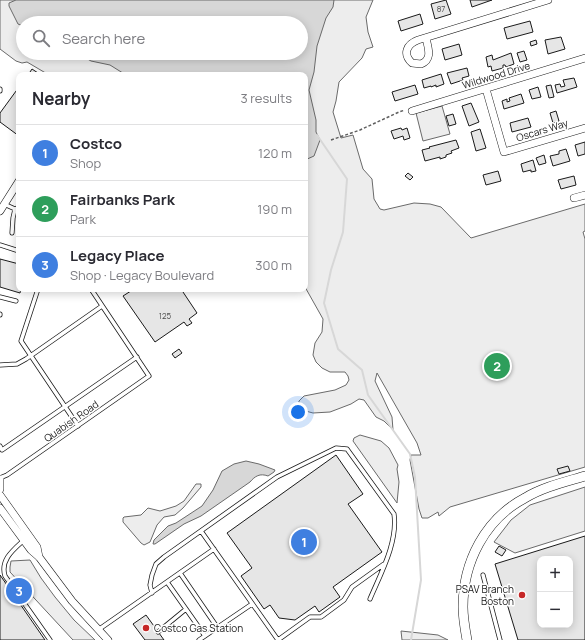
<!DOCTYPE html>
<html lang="en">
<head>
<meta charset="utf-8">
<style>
	body { margin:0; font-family:Manrope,sans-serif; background:#f7f7f7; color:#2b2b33 }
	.controls { position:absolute; right:12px; bottom:12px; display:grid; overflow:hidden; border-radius:8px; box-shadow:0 2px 10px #0003 }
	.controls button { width:36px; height:36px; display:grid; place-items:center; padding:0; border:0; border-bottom:1px solid #e1e1e2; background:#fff; color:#2b2b33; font:20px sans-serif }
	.you { position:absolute; left:298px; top:412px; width:14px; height:14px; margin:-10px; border:3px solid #fff; border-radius:50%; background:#1a73e8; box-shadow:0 0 0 6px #1a73e833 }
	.badge { display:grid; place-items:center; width:26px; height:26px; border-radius:50%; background:#c62828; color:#fff; font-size:13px; font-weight:700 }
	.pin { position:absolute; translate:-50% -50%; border:2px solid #fff; box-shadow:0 1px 4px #0006 }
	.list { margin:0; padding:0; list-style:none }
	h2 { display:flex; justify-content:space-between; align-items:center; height:52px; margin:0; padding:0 16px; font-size:17px }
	h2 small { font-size:13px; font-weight:400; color:#7c7c81 }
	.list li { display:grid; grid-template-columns:26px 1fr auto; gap:12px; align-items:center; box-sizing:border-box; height:56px; padding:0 16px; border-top:1px solid #e1e1e2 }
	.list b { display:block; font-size:15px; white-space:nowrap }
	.list p { margin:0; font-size:13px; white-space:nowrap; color:#7c7c81 }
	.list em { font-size:13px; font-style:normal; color:#7c7c81 }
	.icon { flex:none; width:22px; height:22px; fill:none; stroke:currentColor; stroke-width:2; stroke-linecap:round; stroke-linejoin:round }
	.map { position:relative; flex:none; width:585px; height:640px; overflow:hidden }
	.search { position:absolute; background:#fff; box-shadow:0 2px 10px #0003; left:16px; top:16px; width:292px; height:44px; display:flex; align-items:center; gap:10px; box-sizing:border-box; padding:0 14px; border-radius:22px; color:#7c7c81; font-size:15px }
	.panel { position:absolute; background:#fff; box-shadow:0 2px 10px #0003; left:16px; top:72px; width:292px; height:220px; border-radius:8px }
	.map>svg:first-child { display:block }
	.built { fill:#ededed; stroke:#6a6a6a; fill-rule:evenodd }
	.water { fill:#d7d7d7; stroke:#6a6a6a }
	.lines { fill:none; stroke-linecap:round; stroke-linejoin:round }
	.stream { stroke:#d7d7d7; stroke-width:2 }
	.building { fill:#e6e6e6; stroke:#1a1a1a; fill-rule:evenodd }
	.service-casing { stroke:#1a1a1a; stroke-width:5 }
	.minor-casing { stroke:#1a1a1a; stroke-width:8 }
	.secondary-casing { stroke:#1a1a1a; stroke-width:10 }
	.path { stroke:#5f5f5f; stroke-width:1.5; stroke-dasharray:3 2; stroke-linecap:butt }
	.service { stroke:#fff; stroke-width:3.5 }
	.minor { stroke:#fff; stroke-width:7 }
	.secondary { stroke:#fff; stroke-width:9 }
	.poi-dot { fill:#c62828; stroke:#fff; stroke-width:1.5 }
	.labels { text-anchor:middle; stroke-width:3; stroke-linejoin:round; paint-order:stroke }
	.number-label { font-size:8px; fill:#4d4d4d }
	.street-label { font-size:10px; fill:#1a1a1a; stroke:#fff }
	.poi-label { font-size:10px; fill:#1a1a1a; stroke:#fff; text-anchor:end }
</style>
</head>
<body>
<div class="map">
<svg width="585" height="640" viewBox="0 0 585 640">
	<rect width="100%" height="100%" fill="#fff"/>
	<path class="built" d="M0,0H373L366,17L368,32L373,47L366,49L362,58L339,82L336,101L333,112L341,138L353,135L363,169L372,179L374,199L380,209L384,210L414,203L430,204L441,207L471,238L585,204V231L583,232L585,239V467L450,507L439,516L438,512L428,518H422L419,509L410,460L411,455H421L417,443L377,373L375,381L392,417L393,430L384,421L376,417L364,400L359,399L351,404L330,412L313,413L302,410L298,407L299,401L304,396L335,390L346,385L349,380L348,376L345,372H330L322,368L316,362L313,355L315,343L322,332L323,319L305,287V75H49L27,62L22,63L16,61L0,49ZM23,23H301V53H23Z
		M442,106L450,134L423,141L416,113Z
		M360,435L381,441L389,448L398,465L397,469L399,482L397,503L353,441L354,438Z
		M196,484H201V487L183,508L175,515L164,517L157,525L150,542L144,545L141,543L123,522V518L124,517L141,515L148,508L160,511L176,506L184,501Z
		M585,487V531L515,553L494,542L511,520L530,505Z
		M30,560L41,578L55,597L74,620L95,640H73L10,572V567L11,561Z
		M401,631L438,635L448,640H402Z"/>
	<path class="water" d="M16,0H334L333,7L326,18L317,46L314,72L309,90L316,120V132L320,140L314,156L305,160V75H126L110,65L91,61L77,53H301V23H23V26L18,24L9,6V3Z
		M246,461L259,464L275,470L274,472L268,476C260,473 255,476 250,482L201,516L184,524L155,544H153L154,540L168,526L176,523L202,506L213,490L222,471L234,464Z"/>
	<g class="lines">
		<path class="stream" d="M317,135L347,179L343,232L331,270L324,303L338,349L362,370L368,395L410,454L415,477L421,580L411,640"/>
	</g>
	<path class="building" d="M446,0L451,14L435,19L431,4Z
		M470,0H492L472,7Z
		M420,14L423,24L401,31L398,21Z
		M530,21L533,32L507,39L504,28Z
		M561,37L565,49L548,54L545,40Z
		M536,40L537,44L531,46L530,42Z
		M459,44L462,55L445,60L442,49Z
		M524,51L527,60L520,62L517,53Z
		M511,53L514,64L506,67L505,65H503V68L492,71L491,66L488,67L486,57L492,55L493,60Z
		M467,68L469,76L462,78L463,80L451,84L447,73Z
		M32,69L41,75H28Z
		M441,74L444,84L436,87V85L431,87V86L424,88L422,80Z
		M574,78L577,87L557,93L555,85L560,84L561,87L565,86L563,80Z
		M415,85L418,94L395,101L392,92Z
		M551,85L554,97L549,98L546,86Z
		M19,87V136L0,122V113Z
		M538,87L541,97L532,99L529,90Z
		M521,94L524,103L504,109L502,101L507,99V102L510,101L509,98Z
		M471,103L479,122L469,126L462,106Z
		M556,111L559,121L553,123L550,113Z
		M453,114L456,124L449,126L446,116Z
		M528,118L531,127L512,132L510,123Z
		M401,128L402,130L407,128L410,138L404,140L403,136L394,139L391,131Z
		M480,129L486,148L476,151L471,132Z
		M456,140L459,148L451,151L452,153L446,155V157L440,159V157L425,161L422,150L430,148L429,147Z
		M585,142V154L578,156L575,145Z
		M566,149L570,161L553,166L550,156L559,154V151Z
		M544,155L546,163L539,165L536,158Z
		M533,160L536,171L531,172V170L523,172L521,164Z
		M498,171L501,181L486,185L483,175Z
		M408,173L413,177L410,180L405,176Z
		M574,176L576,185L561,189L558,180Z
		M0,259L19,264V289H21L20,293L0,287Z
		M134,289H181L197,313L189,319L192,323L187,326L184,322L155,342L123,296Z
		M179,349L182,353L175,358L172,354Z
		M336,455L363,494L348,504L382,552L333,587L340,597L319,612L315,606L295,620L279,618L270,605L264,609L241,576L252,568L227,533Z
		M568,466L570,471L559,474L557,469Z
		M585,536V640H518L495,564ZM540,559H570V625H540Z
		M499,546L506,550L502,556L495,552Z
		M0,575L45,640H0Z
		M146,615L164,640H145L133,624Z"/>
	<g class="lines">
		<g class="service-casing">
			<path id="service" d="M0,89V91
				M4,204L15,209
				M12,233L13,218L15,209L19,207
				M0,245L19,251
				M38,289L21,341L78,426
				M0,297L16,301
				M0,314V315
				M0,365L17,364L26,359L102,306
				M0,446L2,450L137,357
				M0,478L7,475L149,376L91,289
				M201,531L278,640
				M24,540C13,550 0,560 5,576L50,640
				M180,573L217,627
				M483,575L500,640
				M167,582L205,636
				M152,593L150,585L152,575L156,564L164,557L277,477L336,448L347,449L394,514C398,542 381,573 370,599
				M98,630L214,549
				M158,632L186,609
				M199,640L252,604
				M278,640L310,617H321L344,600L352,587L384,564"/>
		</g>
		<g class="minor-casing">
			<path id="minor" d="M426,38C428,48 433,59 421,64L412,63C402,54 407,44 418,40L548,0
				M486,89L504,152L585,128
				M412,111L585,58
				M574,198L585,195
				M0,211L19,181
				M0,479V489
				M0,495L37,547L39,557
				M0,508L31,550L39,557L72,601L108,640"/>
		</g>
		<g class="secondary-casing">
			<path id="secondary" d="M467,640C465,629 463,618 463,607C463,562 485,519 525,498C543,487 565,482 585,476"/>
		</g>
		<path class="path" d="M331,140L360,130L399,112L405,110"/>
		<use href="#service" class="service"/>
		<use href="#minor" class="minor"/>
		<use href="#secondary" class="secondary"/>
	</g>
	<g class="poi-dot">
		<circle cx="522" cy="595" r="4"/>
		<circle cx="146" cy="628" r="4"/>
	</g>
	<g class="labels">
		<g class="number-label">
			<text x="441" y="12">87</text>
			<text x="165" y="319">125</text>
		</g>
		<g class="street-label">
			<text transform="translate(496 75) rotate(-17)" y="4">Wildwood Drive</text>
			<text transform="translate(542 130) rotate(-17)" y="4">Oscars Way</text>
			<text transform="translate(71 421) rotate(-35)" y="4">Quabish Road</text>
		</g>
		<g class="poi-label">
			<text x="514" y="593">PSAV Branch<tspan x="514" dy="12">Boston</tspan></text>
			<text x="154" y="632" text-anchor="start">Costco Gas Station</text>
		</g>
	</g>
</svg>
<div class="controls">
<button>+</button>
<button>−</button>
</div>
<div class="you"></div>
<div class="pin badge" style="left:304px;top:542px;background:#3f7fe0">1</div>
<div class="pin badge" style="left:497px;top:366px;background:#2e9e5b">2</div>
<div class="pin badge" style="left:19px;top:591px;background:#3f7fe0">3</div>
<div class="search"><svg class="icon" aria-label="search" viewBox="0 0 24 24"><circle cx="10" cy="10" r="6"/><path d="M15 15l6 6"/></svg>Search here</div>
<section class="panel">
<h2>Nearby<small>3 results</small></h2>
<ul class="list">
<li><span class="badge" style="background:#3f7fe0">1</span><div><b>Costco</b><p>Shop</p></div><em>120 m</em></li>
<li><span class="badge" style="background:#2e9e5b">2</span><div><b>Fairbanks Park</b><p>Park</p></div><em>190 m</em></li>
<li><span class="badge" style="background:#3f7fe0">3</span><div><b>Legacy Place</b><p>Shop · Legacy Boulevard</p></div><em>300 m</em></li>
</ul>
</section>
</div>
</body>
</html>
